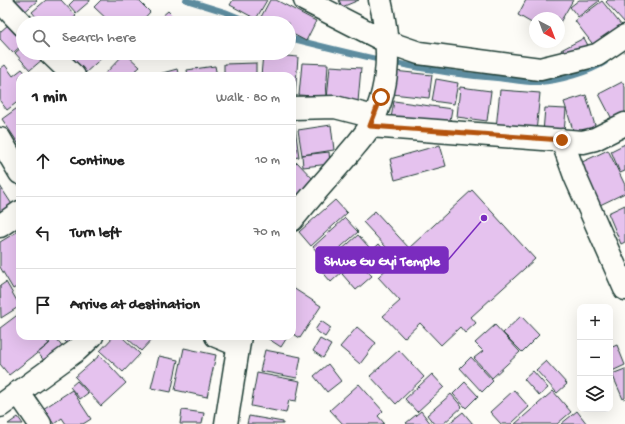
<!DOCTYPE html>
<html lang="en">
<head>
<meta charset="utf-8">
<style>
	body { margin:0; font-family:"Gochi Hand",sans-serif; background:#f6f6f6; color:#222 }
	.controls { position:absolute; right:12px; bottom:12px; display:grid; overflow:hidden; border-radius:8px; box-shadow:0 4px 16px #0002 }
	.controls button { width:36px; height:36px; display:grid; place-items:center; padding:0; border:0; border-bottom:1px solid #e0e0e0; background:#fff; color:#222; font:20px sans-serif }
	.compass { position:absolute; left:529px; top:12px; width:36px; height:36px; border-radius:50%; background:#fff; box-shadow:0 4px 16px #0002; rotate:138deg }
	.stop { position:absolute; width:12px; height:12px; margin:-9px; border:3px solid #b45309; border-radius:50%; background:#fff }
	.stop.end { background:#b45309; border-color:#fff; box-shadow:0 1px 4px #0008 }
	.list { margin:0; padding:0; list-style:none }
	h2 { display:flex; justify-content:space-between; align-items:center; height:52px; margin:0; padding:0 16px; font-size:17px }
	h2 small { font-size:13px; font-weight:400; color:#767676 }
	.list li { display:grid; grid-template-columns:26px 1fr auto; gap:12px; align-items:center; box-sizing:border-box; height:72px; padding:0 16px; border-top:1px solid #e0e0e0 }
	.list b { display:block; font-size:15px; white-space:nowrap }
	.list em { font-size:13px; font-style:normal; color:#767676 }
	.icon { flex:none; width:22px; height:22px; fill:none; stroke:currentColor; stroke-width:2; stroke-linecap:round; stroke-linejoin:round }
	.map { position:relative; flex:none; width:625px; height:424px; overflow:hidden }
	.search { position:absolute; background:#fff; box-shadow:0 4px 16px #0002; left:16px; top:16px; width:280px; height:44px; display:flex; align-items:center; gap:10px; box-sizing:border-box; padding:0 14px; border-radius:22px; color:#767676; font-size:15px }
	.panel { position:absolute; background:#fff; box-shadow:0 4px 16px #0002; left:16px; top:72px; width:280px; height:268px; border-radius:12px }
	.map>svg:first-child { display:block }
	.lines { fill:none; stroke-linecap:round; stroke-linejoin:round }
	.stream { stroke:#5d8c9f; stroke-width:6 }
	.building { fill:#e5c2ee; stroke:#1f3d34 }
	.minor-casing { stroke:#1f3d34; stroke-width:25 }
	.minor { stroke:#fdfcf7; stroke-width:22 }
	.route { stroke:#b45309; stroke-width:5 }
	.leader { fill:none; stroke:#7b2cbf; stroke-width:1.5 }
	.callout-dot { fill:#7b2cbf; stroke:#fdfcf7; stroke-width:1.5 }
	.callout { fill:#7b2cbf; stroke:#7b2cbf; stroke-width:1.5 }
	.callout-label { font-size:14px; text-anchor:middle; font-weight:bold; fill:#fff }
</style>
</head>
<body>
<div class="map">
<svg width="625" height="424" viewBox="0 0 625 424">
	<rect width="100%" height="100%" fill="#fdfcf7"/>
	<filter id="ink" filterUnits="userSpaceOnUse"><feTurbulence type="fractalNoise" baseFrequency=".025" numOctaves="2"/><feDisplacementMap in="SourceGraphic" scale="8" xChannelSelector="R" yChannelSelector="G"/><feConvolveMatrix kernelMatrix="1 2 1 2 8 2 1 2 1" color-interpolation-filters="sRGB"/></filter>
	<g filter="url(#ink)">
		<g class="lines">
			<path class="stream" d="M186,0L225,12L252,23
				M289,38C357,55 427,73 497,78C510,79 525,83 539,82C558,81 590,72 605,62"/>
		</g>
		<path class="building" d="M10,0H36L37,1L22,14Z
			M46,0H61L76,16L68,23H41L32,12Z
			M74,0H90V1L76,13L69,5Z
			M101,0H138L150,12L140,23H111L94,7Z
			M233,0H267L256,19L230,5Z
			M270,0H276L316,21L306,41L289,32V23H272L261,17Z
			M339,0H359L342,7Z
			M526,0H573L559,24V18H535V25L518,15Z
			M579,0H598L599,1L578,17L570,7Z
			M608,0H625V23L606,2Z
			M602,1L622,26L595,47L575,21Z
			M168,11L177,20L176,23H154Z
			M9,24L23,39V44L13,53L0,39V32Z
			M584,38L590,49L566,60L561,50Z
			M23,46V53H38L43,59L30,70L15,53Z
			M62,53H107L83,75Z
			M125,53L140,67L134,72L138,76H103Z
			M222,53H260L259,59L222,56Z
			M263,54L298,57L295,97H292V76H261Z
			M256,63V76H224V64Z
			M302,63L328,64L326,97L299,95Z
			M5,65L13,76L22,69L28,76H20V100L7,110L0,101V69Z
			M215,66L217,76H188L187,70Z
			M330,66L361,68L358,102L327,99Z
			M177,69L179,76H160L159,74Z
			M394,71L432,75L429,98L392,94Z
			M436,79L458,83L454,104L432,101Z
			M622,82L625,87V115L613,121L599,94Z
			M460,87L491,91L487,121L457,117Z
			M500,90L540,93L536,132L496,128Z
			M586,95L596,129L575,136L564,102Z
			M394,101L452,109L449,126L391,118Z
			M20,106V146L2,119Z
			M545,108L566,109L564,133L543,132Z
			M292,120H294L299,157L292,158Z
			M331,125L334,150L302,155L298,130Z
			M625,144V171L620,173L611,151Z
			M440,145L446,166L395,180L390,159Z
			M608,150L625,185V193L600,205L580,163Z
			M329,152L330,164L303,167L302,155Z
			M297,162L314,180L293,200L292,167Z
			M0,186L15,209L0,219Z
			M472,190L535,259L471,317L476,323L465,333L460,327L441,345L420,323L404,338L383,316L400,301L378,277L397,259L363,222L375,211L409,248Z
			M335,200L347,213L311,246L299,232Z
			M625,205V242L621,244L608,213Z
			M345,218L358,232L325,261L313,247Z
			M20,230V285L13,289L0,267V242Z
			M358,235L369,247L331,282L320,269Z
			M379,244L389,256L373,270L363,259Z
			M358,261L372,276L356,290L342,274Z
			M6,282L20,306L1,318L0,286Z
			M293,288L321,306L300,338L292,333Z
			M20,313V336H43L49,344L9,375L0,364V328Z
			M521,316L539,335L522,352L503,333Z
			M321,321L331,328L325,337L315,330Z
			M495,325L520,352L492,378L474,358L483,351L475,343Z
			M357,327L376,343L360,364L340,347Z
			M46,336H54L63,348L45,362L38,353L50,343L45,337Z
			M60,336H75L67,343Z
			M114,336H121L140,354L123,372L100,351Z
			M125,336H155L141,351Z
			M264,336H288L281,347Z
			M320,339L331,345L323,358L313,351Z
			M617,345L625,365L610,372V348Z
			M184,348L216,355L207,397L175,390Z
			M265,350L301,357L297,378L260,371Z
			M399,350L424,377L396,404L370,376Z
			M100,355L126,383L101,406L75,377Z
			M159,356L178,360L171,392L151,388Z
			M471,357L493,381L482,392L460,368Z
			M546,361L567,384L557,393L536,370Z
			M328,364L341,381L327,392L314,376Z
			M625,369V398L623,399L612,374Z
			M533,371L548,388L539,396L524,379Z
			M257,373L300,381L296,401L289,400L286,413L251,406Z
			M432,374L444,387L417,412L405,399Z
			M77,381L88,393L80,399L70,387Z
			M465,382L478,396L466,408L453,394Z
			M359,384L383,411L378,416L384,423L383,424H343L330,410Z
			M72,390L91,419L83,424H66L62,418L54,424L43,409Z
			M514,390L529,407L511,424H501L490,412Z
			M553,391L571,412L557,424H515Z
			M451,394L462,407L443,424H434L427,415Z
			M182,410L204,413L202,424H180Z
			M421,411L431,424H407L406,423Z
			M577,411L587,424H561Z
			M463,412L473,424H448Z
			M249,416L283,422V424H247Z
			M18,417L23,424H8Z"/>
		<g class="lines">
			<g class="minor-casing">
				<path id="minor" d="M305,0L387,42L419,53L540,69L597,55L625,36
					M0,1L23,25
					M50,53L74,76
					M292,108L335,107L374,117
					M370,126L583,142L595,139L625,124
					M0,139L20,173
					M562,140L575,176L625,289
					M292,220C309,199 328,178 346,157C354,147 364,137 370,126C391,87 390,41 380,0
					M0,226L20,212
					M216,336L238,345
					M18,392L40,424
					M0,406L77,350L92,336
					M226,424L240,336"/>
			</g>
			<use href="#minor" class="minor"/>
		</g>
	</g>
	<g class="lines" filter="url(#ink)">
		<path class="route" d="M381,97L370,126L562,140"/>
	</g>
	<path class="leader" d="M484 218L448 260"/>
	<circle class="callout-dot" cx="484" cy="218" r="4"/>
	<rect class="callout" x="316" y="247" width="132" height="26" rx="4"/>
	<g class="callout-label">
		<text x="382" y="265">Shwe Gu Gyi Temple</text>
	</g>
</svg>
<div class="controls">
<button>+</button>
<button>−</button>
<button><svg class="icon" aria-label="layers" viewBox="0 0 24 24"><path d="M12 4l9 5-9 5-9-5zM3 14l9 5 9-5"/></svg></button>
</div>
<svg class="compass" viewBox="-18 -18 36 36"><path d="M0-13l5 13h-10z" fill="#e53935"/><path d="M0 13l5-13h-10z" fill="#767676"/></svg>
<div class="stop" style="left:381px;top:97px"></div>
<div class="stop end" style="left:562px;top:140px"></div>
<div class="search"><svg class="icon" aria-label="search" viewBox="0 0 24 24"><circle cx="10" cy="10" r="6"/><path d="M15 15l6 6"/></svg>Search here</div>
<section class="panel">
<h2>1 min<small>Walk · 80 m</small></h2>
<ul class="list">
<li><svg class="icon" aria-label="ahead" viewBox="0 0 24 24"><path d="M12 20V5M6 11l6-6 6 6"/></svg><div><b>Continue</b></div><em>10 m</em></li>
<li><svg class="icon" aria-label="left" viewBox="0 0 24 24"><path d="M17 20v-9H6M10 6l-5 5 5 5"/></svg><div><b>Turn left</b></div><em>70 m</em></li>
<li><svg class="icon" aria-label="arrive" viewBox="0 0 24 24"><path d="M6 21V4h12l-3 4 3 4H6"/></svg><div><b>Arrive at destination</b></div></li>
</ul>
</section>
</div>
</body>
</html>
